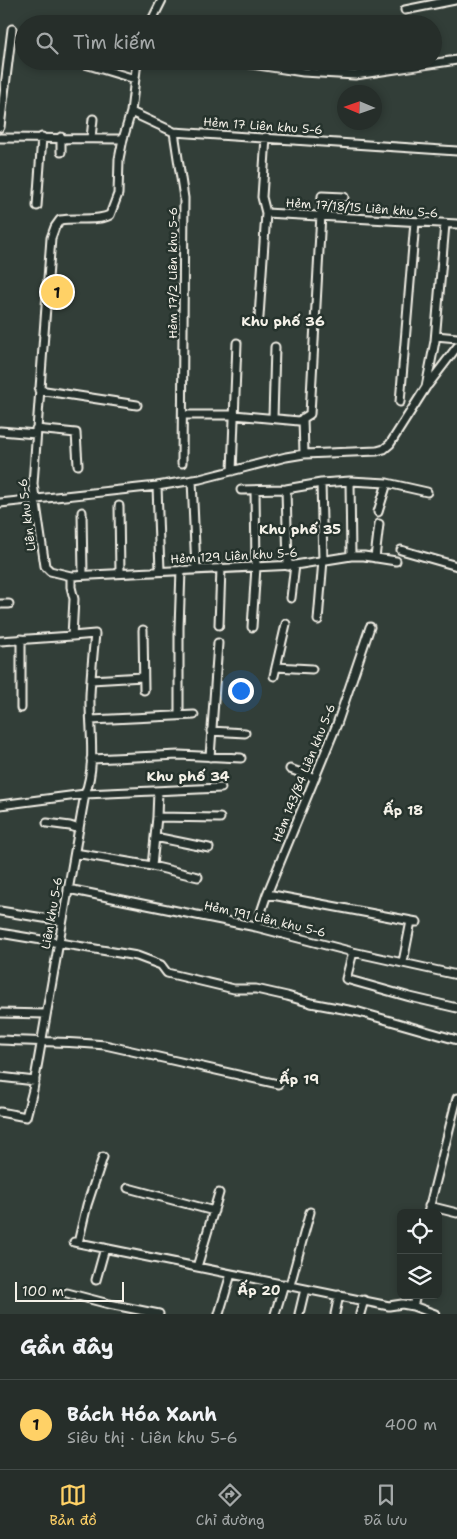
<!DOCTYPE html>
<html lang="vi">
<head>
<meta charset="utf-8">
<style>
	body { margin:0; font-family:"Shantell Sans",sans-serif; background:#2e3632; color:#f1f3f6 }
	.controls { position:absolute; right:15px; bottom:15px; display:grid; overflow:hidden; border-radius:8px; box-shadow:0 2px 8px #0003 }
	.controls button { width:45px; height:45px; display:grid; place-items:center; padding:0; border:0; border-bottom:1px solid #424a47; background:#262e2a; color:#f1f3f6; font:25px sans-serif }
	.compass { position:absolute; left:337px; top:85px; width:45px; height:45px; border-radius:50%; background:#262e2a; box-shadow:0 2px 8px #0003; rotate:272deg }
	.scale { position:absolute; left:15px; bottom:12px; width:109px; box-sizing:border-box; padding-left:5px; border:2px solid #f4f1e8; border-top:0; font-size:14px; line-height:18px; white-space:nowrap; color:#f4f1e8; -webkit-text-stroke:4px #26332d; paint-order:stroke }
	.you { position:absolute; left:240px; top:690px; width:18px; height:18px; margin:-12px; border:4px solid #fff; border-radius:50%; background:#1a73e8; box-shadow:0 0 0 8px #1a73e833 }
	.badge { display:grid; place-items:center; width:32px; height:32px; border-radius:50%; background:#ffd166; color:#111; font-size:16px; font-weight:700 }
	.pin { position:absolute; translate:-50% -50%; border:2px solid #fff; box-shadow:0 1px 5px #0006 }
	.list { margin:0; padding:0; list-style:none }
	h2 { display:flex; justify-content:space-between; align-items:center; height:65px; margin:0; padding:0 20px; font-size:21px }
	h2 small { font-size:16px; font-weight:400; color:#a4a8a8 }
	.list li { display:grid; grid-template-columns:32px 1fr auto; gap:15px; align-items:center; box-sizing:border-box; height:90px; padding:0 20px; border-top:1px solid #424a47 }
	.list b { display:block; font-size:19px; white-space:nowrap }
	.list p { margin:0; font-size:16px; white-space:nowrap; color:#a4a8a8 }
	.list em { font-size:16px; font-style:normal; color:#a4a8a8 }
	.icon { flex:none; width:28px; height:28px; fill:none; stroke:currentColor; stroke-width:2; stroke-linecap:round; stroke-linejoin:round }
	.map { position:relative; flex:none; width:457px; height:1314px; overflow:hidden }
	.search { position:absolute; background:#262e2a; box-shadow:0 2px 8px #0003; left:15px; right:15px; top:15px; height:55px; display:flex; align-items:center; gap:12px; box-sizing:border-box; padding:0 18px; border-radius:28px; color:#a4a8a8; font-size:19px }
	.sheet { height:155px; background:#262e2a }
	nav { display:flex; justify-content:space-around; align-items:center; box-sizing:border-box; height:70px; border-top:1px solid #424a47; background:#262e2a; font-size:14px; color:#a4a8a8 }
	nav a { display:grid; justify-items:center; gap:2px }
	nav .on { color:#ffd166 }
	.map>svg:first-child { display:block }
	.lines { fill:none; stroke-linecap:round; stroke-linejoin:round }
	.minor-casing { stroke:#f4f1e8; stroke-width:11 }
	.minor { stroke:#26332d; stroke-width:7 }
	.labels { text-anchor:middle; stroke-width:5; stroke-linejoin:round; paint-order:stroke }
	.street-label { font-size:12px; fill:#f4f1e8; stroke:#26332d }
	.neighbourhood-label { font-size:14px; font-weight:bold; fill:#f4f1e8; stroke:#26332d }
</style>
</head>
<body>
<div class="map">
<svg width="457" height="1314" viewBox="0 0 457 1314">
	<rect width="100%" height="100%" fill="#323e38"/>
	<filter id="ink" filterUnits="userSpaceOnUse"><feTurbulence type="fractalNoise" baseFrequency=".02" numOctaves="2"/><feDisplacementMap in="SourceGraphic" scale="10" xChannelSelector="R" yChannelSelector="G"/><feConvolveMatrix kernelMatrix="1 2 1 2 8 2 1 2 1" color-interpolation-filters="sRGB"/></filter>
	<g filter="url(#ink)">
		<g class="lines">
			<g class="minor-casing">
				<path id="minor" d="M405,10L455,0
					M150,24L162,0
					M75,61L135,79
					M232,61L303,72L355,75L457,60
					M131,112L174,132L457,151
					M0,127L12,29
					M174,132L184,198L182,463
					M0,138L123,139
					M91,138L93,119
					M61,152V137
					M37,206L42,137
					M266,213L457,224
					M259,317L266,213L262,197L266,137
					M436,336L457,338
					M428,385L457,347
					M39,390L137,405
					M400,402L415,222
					M183,415H234L299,421L310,414L322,196L344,197
					M273,418L275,347
					M303,418L304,454
					M36,429L76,433L78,465
					M0,431L36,434
					M232,471L237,343
					M192,480L196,569
					M350,481L351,556
					M157,486L160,571
					M286,489L288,566
					M241,490L286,489L321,483L350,481L387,483L427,492
					M0,503L157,486L200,479L286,457L304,454L377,451L384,449L390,444L426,387L435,341L445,224
					M119,506L120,573
					M82,512L83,575
					M378,512L387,483
					M401,550L457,566
					M375,558L379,524
					M71,576L295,565L351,556H364L396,561
					M291,598L295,565
					M0,604H9
					M318,620L323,560L321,483
					M219,625L221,568
					M252,627L256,567L255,490
					M143,630L144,690
					M21,639V708
					M0,641L72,636
					M276,667L312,669
					M274,676L286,624
					M91,680L143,677
					M179,715V628L181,570
					M91,720L194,715
					M211,731L245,733
					M210,757L218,643
					M91,759L179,755L241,758
					M290,769L315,778
					M0,805L85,794L221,788
					M157,817L220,818
					M47,823L70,826L79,829
					M155,837L209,848
					M75,853L152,866L198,877
					M152,866L157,817L158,791
					M68,889L256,927L353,952L457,975
					M267,894L417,922
					M0,911L62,921
					M256,927L267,894L337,724L370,627
					M0,933L137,956L161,965L167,973L234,989H256L287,996L311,1003L359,1012L457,1040
					M353,952L346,979L410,997L457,1008
					M403,962L411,921
					M0,1013L46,1014
					M0,1040C35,1042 70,1041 105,1045L278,1084
					M0,1077L35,1081
					M0,1112L26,1117L33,1090L85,794C97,763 89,727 90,695C91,674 93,654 95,634L72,636L74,599L71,587V576L50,571L45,566L33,484L51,238L55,227L60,220C76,217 96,222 110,215L118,194L119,159L123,139L131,112L137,61
					M128,1188L214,1211
					M429,1206L457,1213
					M428,1213L457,1098
					M74,1242L389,1306L402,1304L413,1306
					M78,1243L87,1205L103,1157
					M197,1267L219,1193
					M96,1280L105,1248
					M290,1285L310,1212
					M67,1293L109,1304L159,1314
					M416,1295L413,1306L435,1314
					M219,1314L231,1274
					M275,1314L284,1284
					M299,1314L305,1289
					M335,1314L339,1295
					M360,1314L364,1300"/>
			</g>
			<use href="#minor" class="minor"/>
		</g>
	</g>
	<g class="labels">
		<g class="street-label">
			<text transform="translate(263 126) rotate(4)" y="4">Hẻm 17 Liên khu 5-6</text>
			<text transform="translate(362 208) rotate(4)" y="4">Hẻm 17/18/15 Liên khu 5-6</text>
			<text transform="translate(173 273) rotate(-90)" y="4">Hẻm 17/2 Liên khu 5-6</text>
			<text transform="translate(27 515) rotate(-97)" y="4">Liên khu 5-6</text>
			<text transform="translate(234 556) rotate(-3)" y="4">Hẻm 129 Liên khu 5-6</text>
			<text transform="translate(304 773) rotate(-68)" y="4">Hẻm 143/84 Liên khu 5-6</text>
			<text transform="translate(52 913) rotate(-80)" y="4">Liên khu 5-6</text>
			<text transform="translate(265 919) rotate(13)" y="4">Hẻm 191 Liên khu 5-6</text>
		</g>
		<g class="neighbourhood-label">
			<text x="283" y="326">Khu phố 36</text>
			<text x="300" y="534">Khu phố 35</text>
			<text x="188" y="781">Khu phố 34</text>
			<text x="403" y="815">Ấp 18</text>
			<text x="299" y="1084">Ấp 19</text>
			<text x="259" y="1295">Ấp 20</text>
		</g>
	</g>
</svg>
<div class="controls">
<button><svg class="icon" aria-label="locate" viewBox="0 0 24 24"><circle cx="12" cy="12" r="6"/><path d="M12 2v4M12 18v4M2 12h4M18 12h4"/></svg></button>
<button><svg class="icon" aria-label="layers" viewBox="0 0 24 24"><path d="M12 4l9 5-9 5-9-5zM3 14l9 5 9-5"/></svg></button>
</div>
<svg class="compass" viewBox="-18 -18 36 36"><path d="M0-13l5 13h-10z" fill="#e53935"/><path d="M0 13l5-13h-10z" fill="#a4a8a8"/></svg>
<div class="scale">100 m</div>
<div class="you"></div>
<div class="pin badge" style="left:57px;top:292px">1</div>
<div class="search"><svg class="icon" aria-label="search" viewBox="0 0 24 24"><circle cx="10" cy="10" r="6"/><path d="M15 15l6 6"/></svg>Tìm kiếm</div>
</div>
<section class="sheet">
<h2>Gần đây<small></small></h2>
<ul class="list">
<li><span class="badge">1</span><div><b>Bách Hóa Xanh</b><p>Siêu thị · Liên khu 5-6</p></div><em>400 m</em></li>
</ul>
</section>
<nav>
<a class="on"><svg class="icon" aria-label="map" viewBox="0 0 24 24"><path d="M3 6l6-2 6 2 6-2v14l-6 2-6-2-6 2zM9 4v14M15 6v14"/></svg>Bản đồ</a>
<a><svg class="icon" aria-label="directions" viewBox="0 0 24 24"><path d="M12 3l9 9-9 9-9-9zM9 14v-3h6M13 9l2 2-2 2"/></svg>Chỉ đường</a>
<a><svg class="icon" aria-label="saved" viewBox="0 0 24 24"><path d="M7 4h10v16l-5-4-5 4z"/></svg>Đã lưu</a>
</nav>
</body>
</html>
